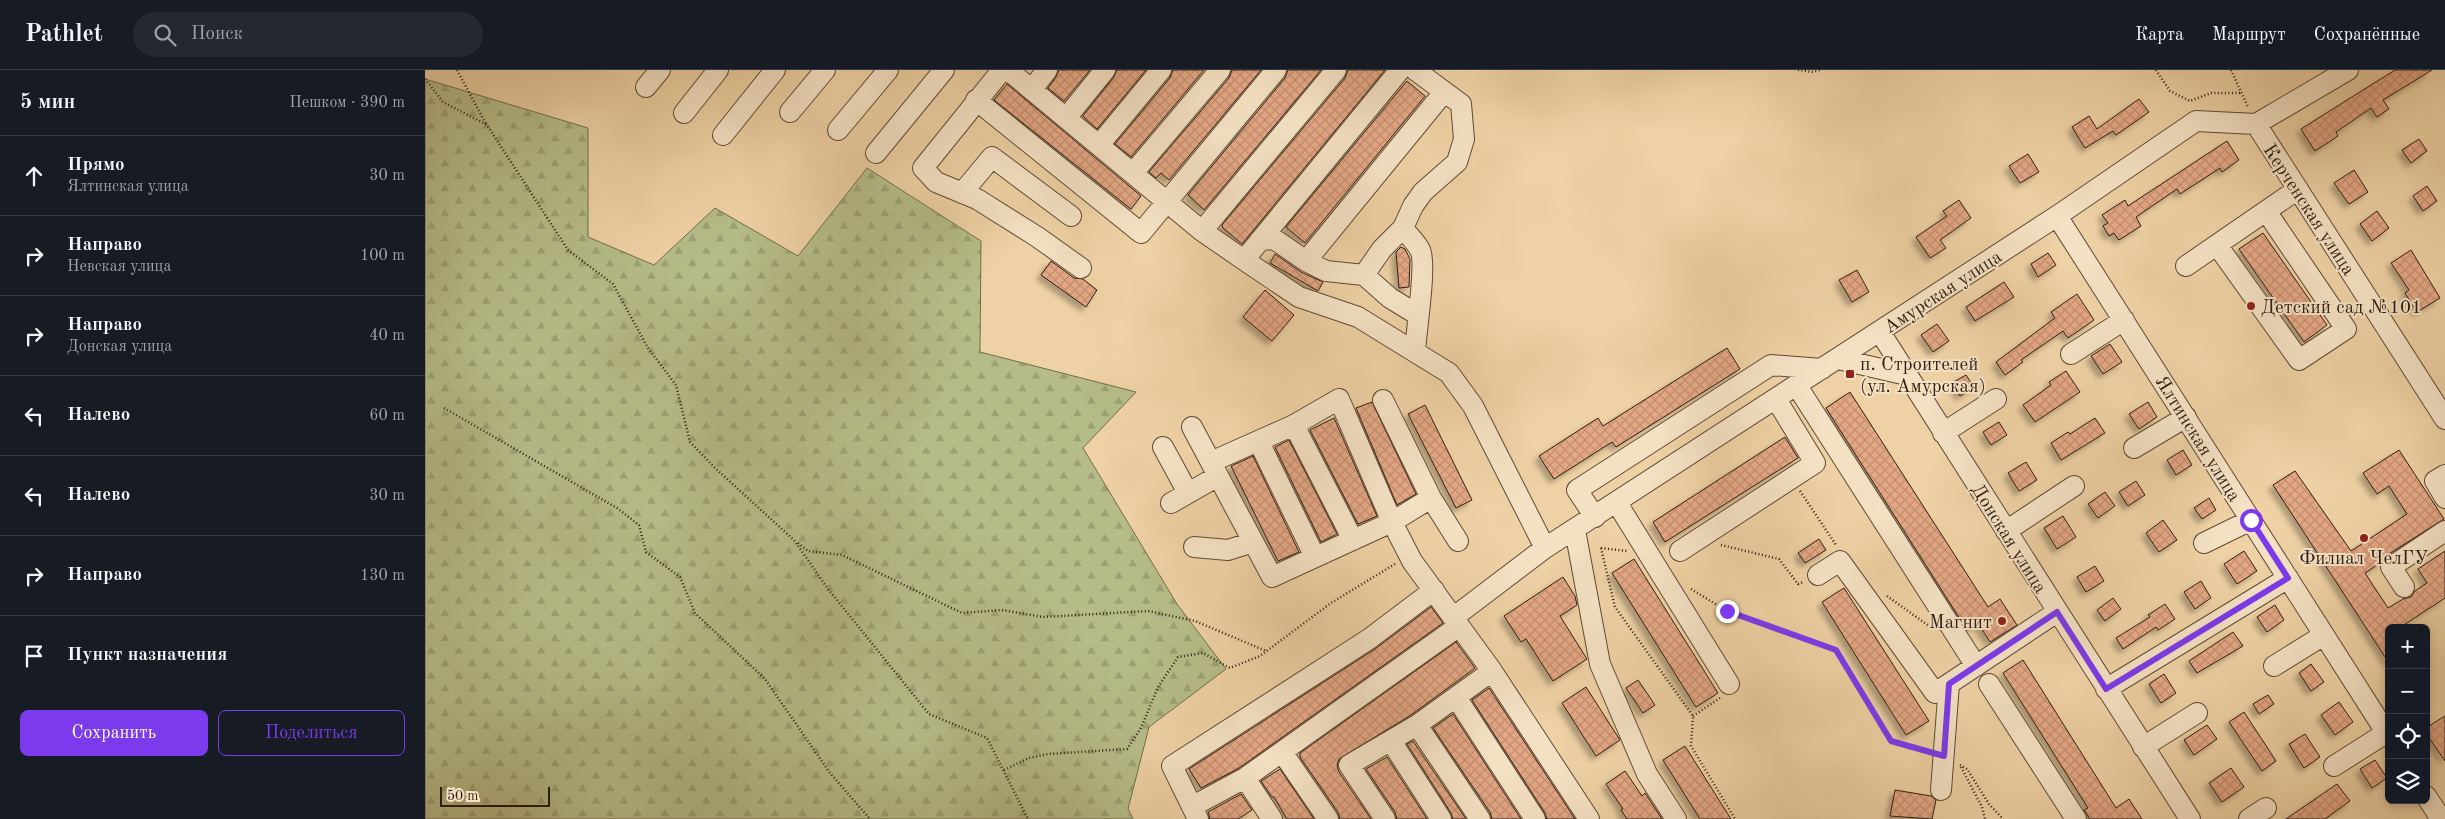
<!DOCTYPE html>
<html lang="ru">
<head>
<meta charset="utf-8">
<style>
	body { margin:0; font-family:"Old Standard TT",serif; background:#242831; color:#f1f3f6 }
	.controls { position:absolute; right:15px; bottom:15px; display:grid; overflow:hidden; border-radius:8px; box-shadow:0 2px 8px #0003 }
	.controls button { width:45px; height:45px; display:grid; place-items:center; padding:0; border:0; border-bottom:1px solid #363941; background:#171b24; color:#f1f3f6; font:25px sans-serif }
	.scale { position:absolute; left:15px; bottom:12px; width:110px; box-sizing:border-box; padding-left:5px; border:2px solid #2f1e12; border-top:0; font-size:14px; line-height:18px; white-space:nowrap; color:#2f1e12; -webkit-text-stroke:4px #f4e1c4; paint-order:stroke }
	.stop { position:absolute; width:15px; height:15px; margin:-11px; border:4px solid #7c3aed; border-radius:50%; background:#fff }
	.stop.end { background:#7c3aed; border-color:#fff; box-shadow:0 1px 5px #0008 }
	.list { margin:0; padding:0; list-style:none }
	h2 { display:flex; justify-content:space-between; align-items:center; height:65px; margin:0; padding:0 20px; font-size:21px }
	h2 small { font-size:16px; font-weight:400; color:#9ea1a6 }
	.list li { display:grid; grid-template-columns:32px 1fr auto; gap:15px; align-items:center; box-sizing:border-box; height:80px; padding:0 20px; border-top:1px solid #363941 }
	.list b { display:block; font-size:19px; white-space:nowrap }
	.list p { margin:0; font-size:16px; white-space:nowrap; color:#9ea1a6 }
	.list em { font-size:16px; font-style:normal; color:#9ea1a6 }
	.actions { display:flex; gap:10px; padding:15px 20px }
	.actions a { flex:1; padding:11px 0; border:1px solid #7c3aed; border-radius:8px; text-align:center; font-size:18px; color:#7c3aed }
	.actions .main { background:#7c3aed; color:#fff }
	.icon { flex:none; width:28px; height:28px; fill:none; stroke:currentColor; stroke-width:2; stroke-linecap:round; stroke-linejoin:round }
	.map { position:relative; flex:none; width:2020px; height:749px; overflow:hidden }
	header { display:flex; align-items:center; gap:30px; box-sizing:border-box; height:70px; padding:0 25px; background:#171b24; border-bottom:1px solid #363941 }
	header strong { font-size:24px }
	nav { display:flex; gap:28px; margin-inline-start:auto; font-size:18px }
	.search { width:350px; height:45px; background:#242831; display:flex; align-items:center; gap:12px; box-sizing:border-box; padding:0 18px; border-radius:28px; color:#9ea1a6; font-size:19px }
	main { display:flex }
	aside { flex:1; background:#171b24 }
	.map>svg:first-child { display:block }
	.forest { fill:url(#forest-firs); stroke:#726d4d }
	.building { fill:url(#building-cross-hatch); stroke:#2f1e12; filter:url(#shadow) }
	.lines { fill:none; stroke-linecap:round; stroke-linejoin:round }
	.minor-casing { stroke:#5f4b36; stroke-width:22 }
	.path { stroke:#2f1e12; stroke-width:2.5; stroke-dasharray:1 2.5; stroke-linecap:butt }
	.minor { stroke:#f4e1c4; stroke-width:20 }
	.route { stroke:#7c3aed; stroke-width:6 }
	.poi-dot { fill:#8f2418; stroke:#f4e1c4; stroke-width:2 }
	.labels { text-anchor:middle; stroke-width:4; stroke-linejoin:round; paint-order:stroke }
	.street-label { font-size:19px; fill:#2f1e12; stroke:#f4e1c4 }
	.poi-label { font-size:19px; fill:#2f1e12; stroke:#f4e1c4; text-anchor:start }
</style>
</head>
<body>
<header>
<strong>Pathlet</strong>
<div class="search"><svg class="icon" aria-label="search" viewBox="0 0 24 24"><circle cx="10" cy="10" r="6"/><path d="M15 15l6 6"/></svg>Поиск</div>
<nav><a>Карта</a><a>Маршрут</a><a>Сохранённые</a></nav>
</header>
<main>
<aside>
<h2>5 мин<small>Пешком · 390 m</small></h2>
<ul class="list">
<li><svg class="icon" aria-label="ahead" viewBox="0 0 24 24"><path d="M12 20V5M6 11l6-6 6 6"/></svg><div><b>Прямо</b><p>Ялтинская улица</p></div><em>30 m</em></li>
<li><svg class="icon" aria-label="right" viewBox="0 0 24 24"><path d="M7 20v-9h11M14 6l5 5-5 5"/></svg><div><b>Направо</b><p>Невская улица</p></div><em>100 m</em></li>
<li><svg class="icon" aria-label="right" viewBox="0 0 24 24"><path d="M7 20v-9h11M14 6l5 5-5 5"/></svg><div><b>Направо</b><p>Донская улица</p></div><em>40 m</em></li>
<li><svg class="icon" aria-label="left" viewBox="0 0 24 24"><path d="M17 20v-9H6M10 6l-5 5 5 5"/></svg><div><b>Налево</b></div><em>60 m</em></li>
<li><svg class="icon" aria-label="left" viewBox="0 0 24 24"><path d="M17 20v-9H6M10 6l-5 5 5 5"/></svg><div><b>Налево</b></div><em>30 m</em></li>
<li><svg class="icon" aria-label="right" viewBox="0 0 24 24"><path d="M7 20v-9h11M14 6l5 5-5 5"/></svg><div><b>Направо</b></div><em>130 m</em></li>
<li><svg class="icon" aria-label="arrive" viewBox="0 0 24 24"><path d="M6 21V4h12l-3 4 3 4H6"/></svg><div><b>Пункт назначения</b></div></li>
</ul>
<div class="actions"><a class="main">Сохранить</a><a>Поделиться</a></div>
</aside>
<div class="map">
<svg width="2020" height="749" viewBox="0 0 2020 749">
	<defs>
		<pattern id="forest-firs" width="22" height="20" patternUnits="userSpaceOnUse" patternTransform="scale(1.25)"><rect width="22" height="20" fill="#b5bc88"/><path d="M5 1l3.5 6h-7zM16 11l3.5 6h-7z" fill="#9ca174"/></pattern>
		<pattern id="building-cross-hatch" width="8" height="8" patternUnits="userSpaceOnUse" patternTransform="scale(1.25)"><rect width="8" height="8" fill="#e4a784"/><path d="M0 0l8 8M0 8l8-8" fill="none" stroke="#c48f71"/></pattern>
		<filter id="shadow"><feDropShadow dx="-4.5" dy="4.5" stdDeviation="2.5" flood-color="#0004"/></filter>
	</defs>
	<rect width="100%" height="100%" fill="#eed1a4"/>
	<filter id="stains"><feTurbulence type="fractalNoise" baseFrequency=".004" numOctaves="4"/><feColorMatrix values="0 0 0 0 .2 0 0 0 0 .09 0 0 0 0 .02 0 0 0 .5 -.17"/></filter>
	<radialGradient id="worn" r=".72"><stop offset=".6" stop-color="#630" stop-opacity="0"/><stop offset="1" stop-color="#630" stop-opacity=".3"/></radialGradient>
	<path class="forest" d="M0,9L163,58V167L229,195L290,138L373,186L442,98L556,171L555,282L711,322L658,378L752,534L801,599L724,657L703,739L708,749H0Z"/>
	<path class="building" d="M634,0H665L639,31L623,18L631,7Z
		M692,0H721L672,59L658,46L689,7Z
		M748,0H779L706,87L690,74L745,8Z
		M807,0H836L744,110L736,103L731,108L724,102L804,8Z
		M863,0H896L779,140L763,125L860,8Z
		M923,0H960L817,174L798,158L797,155L920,8Z
		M1970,0H2007L1958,30L1964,39L1952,47L1946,38L1911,62L1913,66L1890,81L1876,59Z
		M982,11L1000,26L880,173L861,157Z
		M582,14L716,126L706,139L569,30Z
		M1714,29L1724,42L1691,65L1688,61L1660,78L1647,57L1664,46L1672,59Z
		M1994,69L2002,81L1986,93L1977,80Z
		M1802,71L1814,90L1797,102L1795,98L1755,124L1752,119L1711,147L1716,156L1694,170L1689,163L1684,166L1678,156L1683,153L1677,145L1700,130L1703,136Z
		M1603,84L1614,102L1595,113L1584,96Z
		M1929,100L1943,122L1924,134L1909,113Z
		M2002,116L2012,131L1998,141L1988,126Z
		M1534,130L1546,148L1515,170L1521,178L1505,188L1491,167L1522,146L1518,141Z
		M1952,141L1964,158L1947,171L1935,154Z
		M1838,163L1902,255L1879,272L1814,179Z
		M976,177L980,179L985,189L984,217L974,218L971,182Z
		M1986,180L2015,228L1992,242L1980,223L1984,220L1966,193Z
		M1623,183L1631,195L1613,207L1606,194Z
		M850,184L876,202L898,212L893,221L845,193Z
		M626,191L649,208L658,209L672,220L661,237L616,205Z
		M1432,200L1444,222L1427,232L1414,210Z
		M1579,212L1589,227L1550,251L1541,237Z
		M840,220L869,245L847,271L818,247Z
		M1652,224L1669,250L1643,268L1638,261L1596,290L1598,292L1580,305L1571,292L1630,248L1626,242Z
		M1512,254L1524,271L1508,282L1496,265Z
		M1685,274L1697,292L1678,304L1666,286Z
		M1302,278L1315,299L1191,377L1187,372L1129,409L1114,386L1173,348L1178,356Z
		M1641,301L1655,322L1610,352L1598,335L1626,315L1624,312Z
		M1541,305L1549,317L1535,326L1527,313Z
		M1425,322L1563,537L1575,529L1592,555L1565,572L1553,553L1542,560L1401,338Z
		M947,332L991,424L972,435L931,338Z
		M1723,332L1732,347L1714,359L1704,344Z
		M1000,335L1047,430L1031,438L983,344Z
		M909,348L952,446L933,454L885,360Z
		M1670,348L1680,363L1636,390L1626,373L1643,362L1645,364Z
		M1574,352L1582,365L1566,375L1558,362Z
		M1360,367L1373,388L1240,472L1228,452Z
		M864,370L912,464L896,472L850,377Z
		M1758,380L1767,395L1751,405L1742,390Z
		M1974,380L2019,449L1959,487L1955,493L1940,503L1963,538L1978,529L1986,527L1990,521L2002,513L1993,499L2020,481V528L1974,558H1964V593L1848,415L1870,401L1926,481L1982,444L1964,416L1952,424L1938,403Z
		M828,386L874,482L853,491L806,396Z
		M1601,392L1612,410L1594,421L1583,403Z
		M1711,411L1720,425L1703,436L1694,422Z
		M1680,422L1690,436L1673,448L1663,434Z
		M1784,428L1791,440L1777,449L1769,438Z
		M1638,446L1651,467L1632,479L1619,458Z
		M1738,450L1752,470L1734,482L1721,463Z
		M1394,469L1401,480L1380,493L1373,483Z
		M1819,481L1832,501L1812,514L1799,494Z
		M1209,489L1293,623L1271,637L1187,503Z
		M1670,496L1679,511L1661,522L1652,507Z
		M1138,507L1150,526L1152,535L1135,546L1162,589L1128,611L1101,569L1096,572L1079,546Z
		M1776,511L1786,528L1770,539L1759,522Z
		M1419,518L1504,651L1481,665L1397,532Z
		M1688,528L1696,539L1680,551L1672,540Z
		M1740,534L1750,549L1733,560L1731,557L1698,579L1691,568L1725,547L1723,545Z
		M1850,535L1859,550L1842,562L1832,547Z
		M1006,537L1018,553L814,698L776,718L764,699L950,579Z
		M1808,562L1818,576L1772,603L1764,591Z
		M1031,572L1050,598L986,645L914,689L912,695L914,702L946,749H915L913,742L875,687V683Z
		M1598,590L1691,738L1704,729L1717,749H1665L1659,740L1663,738L1578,603Z
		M1886,594L1899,612L1886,621L1874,603Z
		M1739,604L1751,623L1736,633L1724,614Z
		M1213,610L1230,635L1218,643L1201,618Z
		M1161,617L1195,670L1171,686L1137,633Z
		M1064,618L1150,749H1122L1120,743L1047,630Z
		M1843,625L1849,634L1834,644L1828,634Z
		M1914,632L1928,652L1910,665L1896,645Z
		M1819,642L1851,691L1837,701L1804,652Z
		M1028,644L1096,749H1067L1065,742L1008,658Z
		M2020,646V691L2001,663V658Z
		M1782,655L1792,669L1769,685L1759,670Z
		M1880,664L1895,687L1879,698L1864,674Z
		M988,671L1041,749H1028L1026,743L982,674Z
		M1260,676L1306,749H1275L1238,690Z
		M962,687L1002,749H972L970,742L941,699Z
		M1950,690L1962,708L1947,718L1935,699Z
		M1806,698L1819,717L1797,732L1784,713Z
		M855,699L889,749H862L849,727H847L836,711Z
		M1200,701L1217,726L1220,723L1237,749H1202L1196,740L1198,739L1181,714Z
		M1912,714L1925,731L1900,749H1861Z
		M1470,720L1506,726L1511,730L1507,749L1465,746Z
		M816,724L827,740L813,749H785L783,742Z"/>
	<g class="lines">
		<g class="minor-casing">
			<path id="minor" d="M577,0L498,98L511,112L552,129L611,166L656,198
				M583,0L777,161L819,190L874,227L933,247L1024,303L1048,336L1120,478
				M221,17L235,0
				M607,19L622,0
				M551,30L716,163L851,0
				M365,42L400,0
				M259,43L293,0
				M641,48L680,0
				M1831,54L2020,349
				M413,60L463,0
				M298,65L350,0
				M674,75L736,0
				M451,83L519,0
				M708,103L795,0
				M537,123L567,87L646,146
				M1632,146L1964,667
				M978,158C983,165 991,172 995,180C1002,192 991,263 990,281
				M777,161L911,0
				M835,170L849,169L881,191L901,201L939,205L965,228L993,245
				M1792,175L1874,290L1921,259L1841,141
				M819,190L975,0
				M881,191L1019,22
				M1761,196L1873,119
				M939,205L957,179L978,158L988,136L998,122L1032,92L1039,69L1036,34L990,0
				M1455,262L1765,749
				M1646,284L1699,250
				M1413,289L1482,305
				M1372,316L1551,596
				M958,330L1006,428L1033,471
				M869,355L928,470
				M767,357L847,507L967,452L1006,428
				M1518,363L1571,329
				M834,372L890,487
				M738,377L763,423
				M1709,378L1761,347
				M786,392L869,355L914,329L967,452L987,491L1067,601L1164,749
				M2020,405L2010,411L2020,428
				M746,433L793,406
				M1192,433L1304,614
				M1170,447L1152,420L1346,295L1397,299
				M1150,460L1175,594L1222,704L1251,749
				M1581,461L1649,416
				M1779,473L1826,450
				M769,477L803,480L828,472
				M1255,481L1390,393L1351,329
				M1393,505L1415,491L1510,623L1632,542
				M1979,517L1966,497L2020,461
				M1029,547L1120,478L1632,146L1771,51L1831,54L1923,0
				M1849,596L1899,565
				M1564,614L1651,749
				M1681,619L1863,508
				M1031,627L1110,749
				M992,655L1055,749
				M966,671L1016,749
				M1718,677L1772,643
				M857,682L903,749
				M1909,696L1961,663
				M820,708L847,749
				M1516,720L1524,614
				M2001,726L2016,749
				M768,736L820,708L1034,556
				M773,749L747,696L944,569L1009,520
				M960,749L924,695L992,655L1067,601
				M1824,749L1841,738"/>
		</g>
		<path class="path" d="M32,0L61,54
			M1373,0L1388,2L1395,0
			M1731,0L1745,21L1765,31L1786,23H1817
			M1806,0L1823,37
			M0,9L18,32L62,55L143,180L188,214L223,278L251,315L265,372L290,398L369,470L403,519L504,644L562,668L603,749
			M19,338L192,438L214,455L221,482L255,507L270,543L340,609L405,703L445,749
			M1375,421L1411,475
			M373,473L383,481L417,485L537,543L577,540L618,547L723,541L770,551L841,581
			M1296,475L1354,489L1373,514L1378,512
			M1176,478L1190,537L1268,646L1266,676L1310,749
			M1176,478L1202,481
			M1266,519L1302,541L1411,581L1466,671L1503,681
			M1462,526L1504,556
			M1268,646L1295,628
			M1535,695L1542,699L1564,734L1578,749
			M1536,697L1557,737L1560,749
			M579,700L604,688L623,684L702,679L716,658L733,617L753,587L778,583L805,598L835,586L906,533L970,494"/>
		<use href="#minor" class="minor"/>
	</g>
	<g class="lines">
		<path class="route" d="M1302,541L1411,580L1466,671L1519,686L1524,614L1632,542L1681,619L1863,508L1826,450"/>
	</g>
	<g class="poi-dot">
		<circle cx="1826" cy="236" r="5"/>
		<rect x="1420" y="299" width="10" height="10" rx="2.5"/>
		<circle cx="1939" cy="468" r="5"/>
		<circle cx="1577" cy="551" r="5"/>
	</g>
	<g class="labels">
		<g class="street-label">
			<text transform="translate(1885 139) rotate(57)" y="7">Керченская улица</text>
			<text transform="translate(1517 221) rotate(-33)" y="7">Амурская улица</text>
			<text transform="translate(1774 368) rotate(58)" y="7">Ялтинская улица</text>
			<text transform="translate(1585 468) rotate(58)" y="7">Донская улица</text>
		</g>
		<g class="poi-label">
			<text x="1836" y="243">Детский сад №101</text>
			<text x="1435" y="300">п. Строителей<tspan x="1435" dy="22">(ул. Амурская)</tspan></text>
			<text x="1939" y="494" text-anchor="middle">Филиал ЧелГУ</text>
			<text x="1567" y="558" text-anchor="end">Магнит</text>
		</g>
	</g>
	<rect width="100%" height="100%" filter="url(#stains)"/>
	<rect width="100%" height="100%" fill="url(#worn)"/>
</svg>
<div class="controls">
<button>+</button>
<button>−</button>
<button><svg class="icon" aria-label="locate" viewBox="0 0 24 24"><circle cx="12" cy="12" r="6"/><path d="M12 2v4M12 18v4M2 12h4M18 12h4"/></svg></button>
<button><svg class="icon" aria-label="layers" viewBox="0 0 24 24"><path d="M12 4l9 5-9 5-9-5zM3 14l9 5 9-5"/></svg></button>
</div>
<div class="scale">50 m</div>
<div class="stop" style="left:1826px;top:450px"></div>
<div class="stop end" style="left:1302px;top:541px"></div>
</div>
</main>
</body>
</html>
